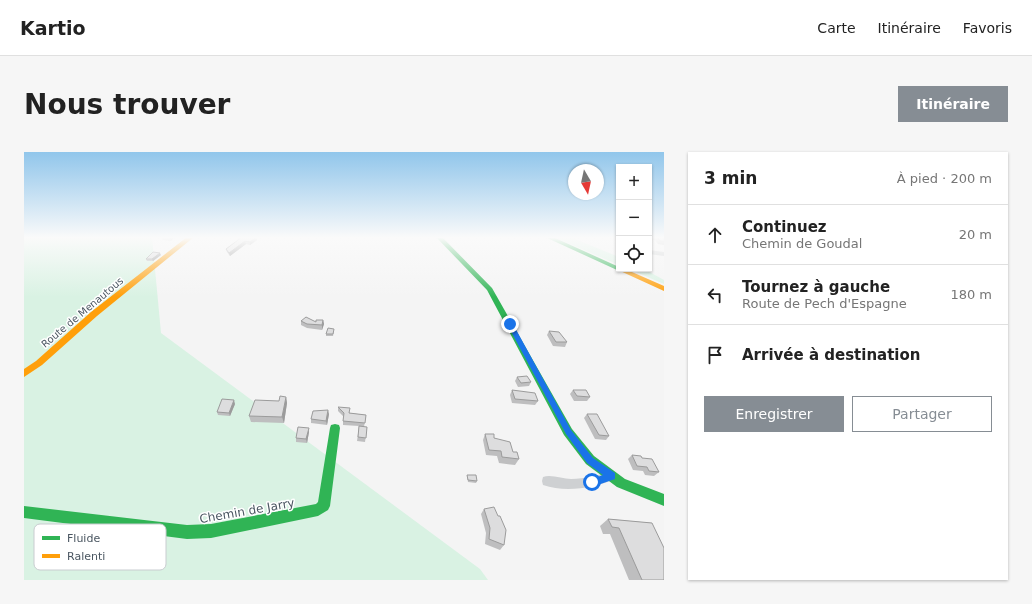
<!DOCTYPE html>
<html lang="fr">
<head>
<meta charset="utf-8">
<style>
	body { margin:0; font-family:"DejaVu Sans",sans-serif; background:#f6f6f6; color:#222 }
	.controls { position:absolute; right:12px; top:12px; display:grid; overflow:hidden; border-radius:0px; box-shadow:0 1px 3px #0004 }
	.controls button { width:36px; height:36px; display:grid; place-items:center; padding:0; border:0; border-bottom:1px solid #e0e0e0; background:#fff; color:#222; font:20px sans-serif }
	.compass { position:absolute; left:544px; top:12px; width:36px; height:36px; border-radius:50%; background:#fff; box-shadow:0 1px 3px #0004; rotate:171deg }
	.stop { position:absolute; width:12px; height:12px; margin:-9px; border:3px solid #1a73e8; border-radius:50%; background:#fff }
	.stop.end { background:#1a73e8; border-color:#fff; box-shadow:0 1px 4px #0008 }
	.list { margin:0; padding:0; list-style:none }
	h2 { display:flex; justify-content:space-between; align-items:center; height:52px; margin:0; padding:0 16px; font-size:17px }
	h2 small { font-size:13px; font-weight:400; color:#767676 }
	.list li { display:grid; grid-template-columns:26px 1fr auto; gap:12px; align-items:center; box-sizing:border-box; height:60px; padding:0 16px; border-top:1px solid #e0e0e0 }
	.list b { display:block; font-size:15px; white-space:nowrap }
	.list p { margin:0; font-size:13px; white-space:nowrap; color:#767676 }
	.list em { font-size:13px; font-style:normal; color:#767676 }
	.actions { display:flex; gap:8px; padding:12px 16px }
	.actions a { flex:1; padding:9px 0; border:1px solid #868d94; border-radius:0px; text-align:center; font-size:14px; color:#868d94 }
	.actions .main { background:#868d94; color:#fff }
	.icon { flex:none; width:22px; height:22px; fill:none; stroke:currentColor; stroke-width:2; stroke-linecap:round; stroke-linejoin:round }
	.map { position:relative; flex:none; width:640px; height:428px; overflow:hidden; border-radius:0px }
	header { display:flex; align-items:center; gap:24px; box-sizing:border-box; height:56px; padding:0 20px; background:#fff; border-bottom:1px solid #e0e0e0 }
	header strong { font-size:19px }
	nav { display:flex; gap:22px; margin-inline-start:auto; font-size:14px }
	.intro { display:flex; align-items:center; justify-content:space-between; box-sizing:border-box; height:96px; padding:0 24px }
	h1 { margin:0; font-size:28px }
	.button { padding:10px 18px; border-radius:0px; background:#868d94; color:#fff; font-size:14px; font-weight:700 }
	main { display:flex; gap:24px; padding:0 24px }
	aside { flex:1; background:#fff; border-radius:0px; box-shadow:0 1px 3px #0004 }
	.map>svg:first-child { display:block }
	.green { fill:#d9f2e3 }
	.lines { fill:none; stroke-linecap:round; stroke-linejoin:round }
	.street { fill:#ced0d2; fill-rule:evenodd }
	.fast { fill:#30b455; fill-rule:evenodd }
	.slow { fill:#ff9f0a; fill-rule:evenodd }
	.wall { fill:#bebebf }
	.shaded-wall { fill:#9b9b9b }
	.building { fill:#ddddde; stroke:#9b9b9b }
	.route { fill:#1a73e8 }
	.labels { text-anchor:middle; stroke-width:3; stroke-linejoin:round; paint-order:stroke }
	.street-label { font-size:10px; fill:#4a5661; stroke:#fff }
	.near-street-label { font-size:12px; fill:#4a5661; stroke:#fff }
	.key { fill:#fff; stroke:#c9ccd0; stroke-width:1 }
	.key-label { font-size:11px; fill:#4a5661 }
</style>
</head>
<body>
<header>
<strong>Kartio</strong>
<nav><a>Carte</a><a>Itinéraire</a><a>Favoris</a></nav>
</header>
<div class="intro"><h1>Nous trouver</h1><a class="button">Itinéraire</a></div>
<main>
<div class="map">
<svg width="640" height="428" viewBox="0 0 640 428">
	<rect width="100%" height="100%" fill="#f4f4f4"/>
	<path class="green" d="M0,85H128L137,181L456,417L464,428H0Z
		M530,85H546L595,105V113Z
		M605,117H620L640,128V132Z"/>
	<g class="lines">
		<path class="street" d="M625,98L640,100V104L625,102Z
			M588,319L592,321L593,324L592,327C569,336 542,341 519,333L518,329L519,325C527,322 539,327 547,327C561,327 575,323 588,319Z"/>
		<path class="fast" d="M412,85H418L468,136L548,277L570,304L601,327L640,342V354L593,335L562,312L540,283L463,138Z
			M521,85H529L595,115V117H598L593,118Z
			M311,272L315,273L316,276L306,354L304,358L294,364L187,386L163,387L0,366V354L163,373L187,372L292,352L294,350L306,276L307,273Z"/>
		<path class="slow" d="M163,85H170L73,164L18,213L0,225V217L12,209L67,160Z
			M595,115V117H601L640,134V139L594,118L593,117Z"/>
	</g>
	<path class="wall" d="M137,85H150L147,89L139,88Z
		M218,85L233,88L226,93L222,92L206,104L203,100L202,97Z
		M625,85H640V93L634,92L631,88H625Z
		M137,103L129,109H123L122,107Z
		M299,168L300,172L298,178L283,176L277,173V169L292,170Z
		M310,179L309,184H302V182Z
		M525,179L543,190L541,195L529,194L523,183Z
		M493,225L507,230L505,234L494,235L491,229Z
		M488,238L514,249L511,253L488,251L486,243Z
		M549,238L566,245L563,249H550L546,242Z
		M262,245L263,251L260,271L227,270L225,264L255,249Z
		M211,252L206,264L194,263L193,260Z
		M314,255L326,261L342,263L340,275H343L341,290L333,289L335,274L319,273V264L314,259Z
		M305,262L303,273L287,271V267Z
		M563,262L585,284L582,288L571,287L560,266Z
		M285,280L283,291L272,290V286Z
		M461,282L470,286L489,300L495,307L491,313L475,311L473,304L462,303L459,288Z
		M608,303L618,306L635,320L630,324L621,323L619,319L609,318L604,307Z
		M443,323L453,329L452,331L444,330L443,325Z
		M460,357L480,393L476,398L461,392L462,381L457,362Z
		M584,367L628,371L640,428H605L586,382H579L576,374Z"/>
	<path class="shaded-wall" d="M146,85H150L147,89Z
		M232,85L233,88L226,93V90Z
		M221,89L222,92L206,104L205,101Z
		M136,101L137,103L129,109L128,107Z
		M299,168L300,172L298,178V173Z
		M262,245L263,251L260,271L258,265Z
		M210,248L211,252L206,264L205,261Z
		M304,258L305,262L303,273L302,269Z
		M285,276V280L283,291L282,287Z"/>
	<path class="building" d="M218,85H232L226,90L221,89L205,101L202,97Z
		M632,85H640V89H636L633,85Z
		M129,100L136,101L128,107H122Z
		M282,165L292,170V168H299L298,173L283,172L277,169Z
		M304,176L310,177L309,182H302Z
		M525,179L535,180L543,190H532Z
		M503,224L507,230L497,231L493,225Z
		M488,238L511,241L514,249L491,247Z
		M549,238H562L566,245L553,244Z
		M256,244L262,245L258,265L225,264L231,248L255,249Z
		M198,247L210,248L205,261L193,260Z
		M314,255L326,256L325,261L342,263L341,271L319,269L320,261Z
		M304,258L302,269L287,267L289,259Z
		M563,262H573L585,284L575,283Z
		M335,274L343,275L342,286L334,285Z
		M274,275L285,276L282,287L272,286Z
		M461,282H470V286L486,290L489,300H493L495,307L478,305L477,299L465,298Z
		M608,303L617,304L618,306L628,307L635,320L625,319L623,315L613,314Z
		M443,323H452L453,329L444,328Z
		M470,355L474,364H476L482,378L480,393L465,387L466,376L460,357Z
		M584,367L628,371L640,396V428H618L595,376L588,375Z"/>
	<linearGradient id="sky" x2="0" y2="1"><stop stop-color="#91c6eb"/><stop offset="0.59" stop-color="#fafafa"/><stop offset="1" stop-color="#fafafa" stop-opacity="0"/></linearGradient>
	<rect width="640" height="145" fill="url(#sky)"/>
	<path class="route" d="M486,170L489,172L547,278L569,306L591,321V327L568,335L565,333V328L579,323L563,311L542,282L483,172Z"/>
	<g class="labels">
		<g class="street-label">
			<text transform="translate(58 160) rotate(-40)" y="4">Route de Menautous</text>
		</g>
		<g class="near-street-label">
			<text transform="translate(223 359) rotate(-10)" y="4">Chemin de Jarry</text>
		</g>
	</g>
	<rect x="10" y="372" width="132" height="46" rx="6" class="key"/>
	<rect x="18" y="384" width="18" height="4" fill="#30b455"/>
	<rect x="18" y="402" width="18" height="4" fill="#ff9f0a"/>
	<g class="key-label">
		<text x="43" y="390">Fluide</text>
		<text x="43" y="408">Ralenti</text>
	</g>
</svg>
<div class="controls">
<button>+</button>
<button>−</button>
<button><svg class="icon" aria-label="locate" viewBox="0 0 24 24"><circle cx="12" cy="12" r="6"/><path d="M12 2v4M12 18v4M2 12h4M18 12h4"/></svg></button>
</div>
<svg class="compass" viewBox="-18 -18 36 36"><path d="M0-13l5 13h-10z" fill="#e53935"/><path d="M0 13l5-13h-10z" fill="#767676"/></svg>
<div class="stop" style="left:568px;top:330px"></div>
<div class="stop end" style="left:486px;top:172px"></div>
</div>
<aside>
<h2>3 min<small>À pied · 200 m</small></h2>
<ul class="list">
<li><svg class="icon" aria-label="ahead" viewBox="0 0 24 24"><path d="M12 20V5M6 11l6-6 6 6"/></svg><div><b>Continuez</b><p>Chemin de Goudal</p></div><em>20 m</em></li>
<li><svg class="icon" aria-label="left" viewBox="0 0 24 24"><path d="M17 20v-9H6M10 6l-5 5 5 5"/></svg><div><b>Tournez à gauche</b><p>Route de Pech d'Espagne</p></div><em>180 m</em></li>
<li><svg class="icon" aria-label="arrive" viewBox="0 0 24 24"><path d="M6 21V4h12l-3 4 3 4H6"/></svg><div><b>Arrivée à destination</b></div></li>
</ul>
<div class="actions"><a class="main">Enregistrer</a><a>Partager</a></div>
</aside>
</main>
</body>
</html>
